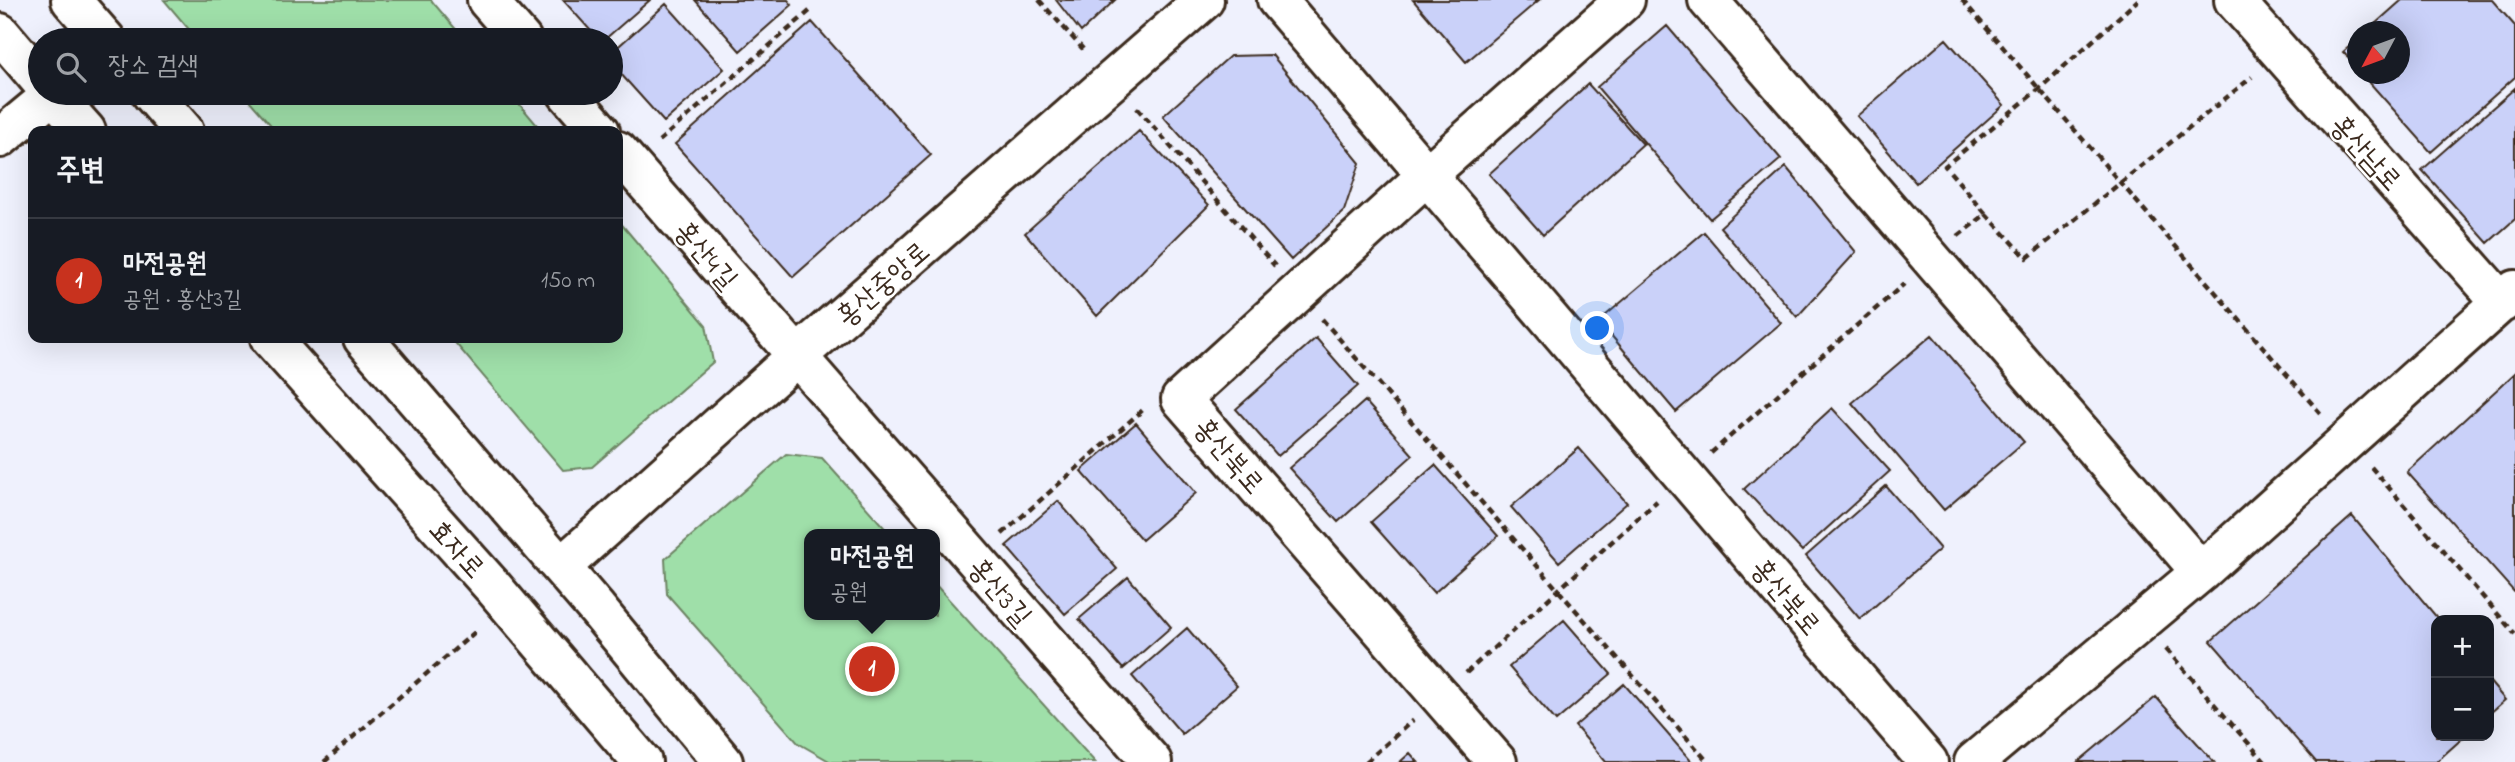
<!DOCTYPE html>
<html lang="ko">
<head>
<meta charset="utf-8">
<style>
	body { margin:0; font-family:"Indie Flower","Poor Story",sans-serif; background:#20242c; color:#f1f3f6 }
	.controls { position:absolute; right:21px; bottom:21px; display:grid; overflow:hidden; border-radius:14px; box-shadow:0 7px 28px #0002 }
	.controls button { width:63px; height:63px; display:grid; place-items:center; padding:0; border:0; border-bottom:2px solid #363941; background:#171b24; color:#f1f3f6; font:35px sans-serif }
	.compass { position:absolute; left:2347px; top:21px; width:63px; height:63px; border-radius:50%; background:#171b24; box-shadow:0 7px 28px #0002; rotate:229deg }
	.you { position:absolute; left:1598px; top:329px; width:24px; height:24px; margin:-18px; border:5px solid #fff; border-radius:50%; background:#1a73e8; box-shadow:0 0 0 10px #1a73e833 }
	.badge { display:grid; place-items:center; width:46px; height:46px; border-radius:50%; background:#c8321e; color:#fff; font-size:23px; font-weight:700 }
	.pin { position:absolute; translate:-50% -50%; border:4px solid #fff; box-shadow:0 2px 7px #0006 }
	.popup { position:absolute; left:804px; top:529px; width:136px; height:91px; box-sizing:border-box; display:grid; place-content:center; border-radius:14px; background:#171b24; filter:drop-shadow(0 2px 5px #0005); font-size:23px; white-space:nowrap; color:#9ea1a6 }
	.popup b { font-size:26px; color:#f1f3f6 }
	.popup::after { content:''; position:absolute; left:50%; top:100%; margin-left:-14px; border:14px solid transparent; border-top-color:#171b24 }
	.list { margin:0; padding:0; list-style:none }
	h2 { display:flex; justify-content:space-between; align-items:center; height:91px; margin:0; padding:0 28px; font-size:30px }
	h2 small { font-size:23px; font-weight:400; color:#9ea1a6 }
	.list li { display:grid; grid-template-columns:46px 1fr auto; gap:21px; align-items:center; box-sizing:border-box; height:126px; padding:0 28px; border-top:2px solid #363941 }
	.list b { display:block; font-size:26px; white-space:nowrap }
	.list p { margin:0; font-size:23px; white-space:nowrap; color:#9ea1a6 }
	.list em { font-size:23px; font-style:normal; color:#9ea1a6 }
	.icon { flex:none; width:38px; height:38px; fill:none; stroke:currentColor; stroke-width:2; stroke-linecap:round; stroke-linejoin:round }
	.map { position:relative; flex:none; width:2515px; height:762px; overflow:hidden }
	.search { position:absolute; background:#171b24; box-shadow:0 7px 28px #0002; left:28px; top:28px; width:595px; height:77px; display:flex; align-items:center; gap:18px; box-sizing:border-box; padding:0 24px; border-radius:38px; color:#9ea1a6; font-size:26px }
	.panel { position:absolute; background:#171b24; box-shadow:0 7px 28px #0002; left:28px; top:126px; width:595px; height:217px; border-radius:14px }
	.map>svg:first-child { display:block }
	.green { fill:#9fdfa9; stroke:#6d8464; stroke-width:2 }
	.building { fill:#cad1f9; stroke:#3b2a1e; stroke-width:2 }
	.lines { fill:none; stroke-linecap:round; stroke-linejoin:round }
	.minor-casing { stroke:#3b2a1e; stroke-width:44 }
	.path { stroke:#3b2a1e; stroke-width:4.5; stroke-dasharray:7 5; stroke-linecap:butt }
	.minor { stroke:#fff; stroke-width:38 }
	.labels { text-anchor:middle; stroke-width:5; stroke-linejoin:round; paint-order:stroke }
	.street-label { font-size:28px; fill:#3b2a1e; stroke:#fff }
</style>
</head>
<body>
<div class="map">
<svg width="2515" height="762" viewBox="0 0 2515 762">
	<rect width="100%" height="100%" fill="#eff1fd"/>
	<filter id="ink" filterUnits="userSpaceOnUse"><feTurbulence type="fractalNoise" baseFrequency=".0143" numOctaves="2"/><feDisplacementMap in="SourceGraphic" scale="14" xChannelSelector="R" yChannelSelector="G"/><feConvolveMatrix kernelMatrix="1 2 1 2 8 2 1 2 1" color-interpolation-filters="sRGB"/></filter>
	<g filter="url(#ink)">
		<path class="green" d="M164,0H431L465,40H198Z
			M243,93H510L542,131H276Z
			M618,220L706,325L713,362L592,467L563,470L451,338H618Z
			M786,454L822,458L890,534H809V615H935V584L1095,762H831L798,743L667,594L665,559Z"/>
		<path class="building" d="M563,0H650L604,40H599Z
			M695,0H788L792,5L740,51Z
			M1056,0H1115L1081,32Z
			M1413,0H1539L1466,62Z
			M2402,0H2492L2515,26V77L2431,152L2362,74H2400V32H2366Z
			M666,4L724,69L664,122L611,63V53Z
			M812,22L931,155L793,277L675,144Z
			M1667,26L1781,159L1710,219L1597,87Z
			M1946,39L2004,105L1916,183L1857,116Z
			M2358,39V68L2343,52Z
			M1272,55L1360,163L1344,211L1291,260L1163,116L1230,56Z
			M1588,84L1643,144L1543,235L1489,174Z
			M2515,88V219L2488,243L2422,170Z
			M1139,131L1209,205L1097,316L1025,233Z
			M1786,167L1856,252L1797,317L1720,227Z
			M1704,232L1781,323L1676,412L1599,321Z
			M1932,335L2024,442L1944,510L1852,403Z
			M1316,338L1358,386L1278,456L1236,409Z
			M2515,373V593L2407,472Z
			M1365,401L1413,455L1338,522L1289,468Z
			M1832,408L1890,471L1802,551L1744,489Z
			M1136,423L1196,493L1142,540L1081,471Z
			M1579,448L1627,503L1559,562L1511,507Z
			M1435,465L1498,536L1434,593L1371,522Z
			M1886,486L1940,549L1860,619L1806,556Z
			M1058,501L1117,569L1065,614L1006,546Z
			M2352,516L2439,620H2436V736H2465L2436,762H2316L2211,641Z
			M1128,577L1171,627L1123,669L1079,619Z
			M1564,620L1611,674L1556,721L1509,667Z
			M1187,628L1237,686L1182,734L1132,676Z
			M2489,681L2505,700L2489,714Z
			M1624,684L1692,762H1606L1575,726Z
			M2156,697L2214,762H2078Z
			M1410,753L1418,762H1400Z"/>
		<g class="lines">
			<g class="minor-casing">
				<path id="minor" d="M71,0L106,40
					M487,0L522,40
					M1277,0L1928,762
					M1708,0L2201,572
					M2234,0L2502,303
					M0,33L40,80
					M52,93L86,131
					M151,93L184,131
					M567,93L600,131
					M0,138L53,94
					M618,151L1152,762
					M270,338L493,587L642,762
					M363,338L597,609L723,762
					M561,567L796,357L1204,0
					M1497,762L1181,399L1426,176L1625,0
					M1974,762L2201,572L2515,290"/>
			</g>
			<path class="path" d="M1039,0L1083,49
				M1962,0L2321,414
				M1137,108L1275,266
				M659,141L812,9
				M1986,214L2027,258L2252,77
				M1958,236L1986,214L1945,166L2039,89L2138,0
				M1322,319L1708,762
				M1711,453L1904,284
				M2371,467L2515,634
				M1002,534L1145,408
				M2166,649L2265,762
				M1466,673L1657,501
				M324,762L475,632
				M1366,762L1413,720"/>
			<use href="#minor" class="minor"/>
		</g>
	</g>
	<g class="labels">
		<g class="street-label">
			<text transform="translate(2367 152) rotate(48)" y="10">홍산남로</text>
			<text transform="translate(707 254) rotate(49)" y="10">홍산4길</text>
			<text transform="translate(882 283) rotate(-41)" y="10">홍산중앙로</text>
			<text transform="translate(1230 455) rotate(49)" y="10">홍산북로</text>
			<text transform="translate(458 548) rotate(48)" y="10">효자로</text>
			<text transform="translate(1001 591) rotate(49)" y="10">홍산3길</text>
			<text transform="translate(1787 596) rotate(50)" y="10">홍산북로</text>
		</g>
	</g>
</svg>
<div class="controls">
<button>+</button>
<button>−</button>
</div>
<svg class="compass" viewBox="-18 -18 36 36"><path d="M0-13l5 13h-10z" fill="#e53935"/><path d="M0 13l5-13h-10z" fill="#9ea1a6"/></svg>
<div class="you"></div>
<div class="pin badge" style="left:872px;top:669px">1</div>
<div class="popup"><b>마전공원</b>공원</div>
<div class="search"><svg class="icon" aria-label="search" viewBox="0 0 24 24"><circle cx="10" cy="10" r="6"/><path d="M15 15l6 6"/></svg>장소 검색</div>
<section class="panel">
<h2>주변<small></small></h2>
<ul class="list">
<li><span class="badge">1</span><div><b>마전공원</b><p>공원 · 홍산3길</p></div><em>150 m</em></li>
</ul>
</section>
</div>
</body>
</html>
